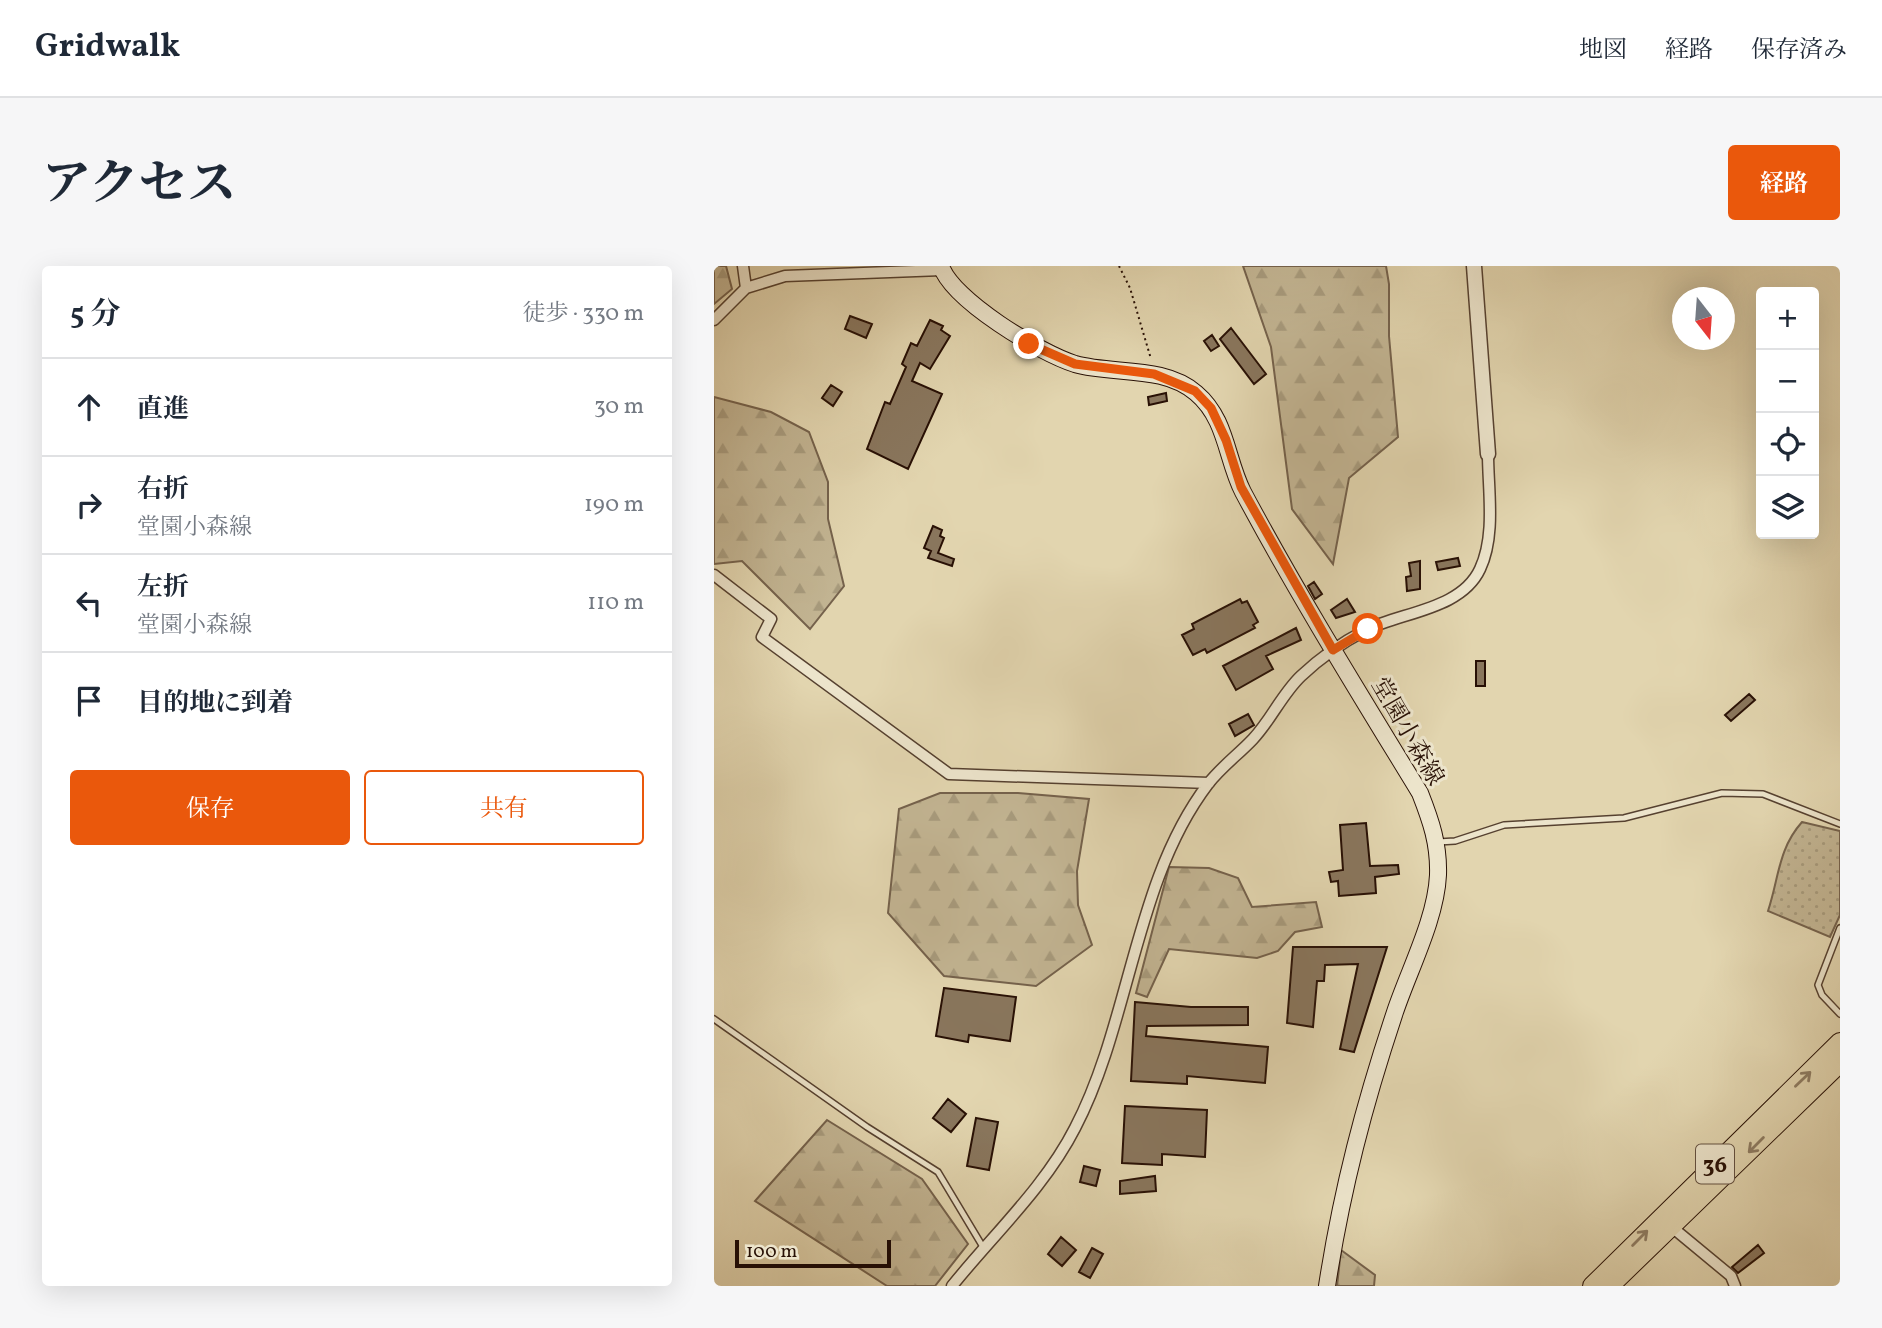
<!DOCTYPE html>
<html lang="ja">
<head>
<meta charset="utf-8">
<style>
	body { margin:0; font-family:Vollkorn,"Noto Serif JP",serif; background:#f6f6f7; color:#1f2937 }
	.controls { position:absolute; right:21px; top:21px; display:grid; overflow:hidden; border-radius:7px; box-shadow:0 7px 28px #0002 }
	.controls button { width:63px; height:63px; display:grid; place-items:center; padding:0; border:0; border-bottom:2px solid #e0e1e3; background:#fff; color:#1f2937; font:35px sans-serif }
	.compass { position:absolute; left:958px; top:21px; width:63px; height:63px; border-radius:50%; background:#fff; box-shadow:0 7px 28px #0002; rotate:163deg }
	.scale { position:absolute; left:21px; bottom:18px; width:156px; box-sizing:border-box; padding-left:7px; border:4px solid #281005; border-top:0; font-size:19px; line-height:24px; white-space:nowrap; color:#281005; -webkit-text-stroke:5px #ece4cb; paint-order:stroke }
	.stop { position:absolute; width:21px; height:21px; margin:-16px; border:5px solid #ea580c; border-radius:50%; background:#fff }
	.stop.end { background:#ea580c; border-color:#fff; box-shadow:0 2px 7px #0008 }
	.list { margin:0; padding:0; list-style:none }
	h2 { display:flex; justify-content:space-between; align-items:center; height:91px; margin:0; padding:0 28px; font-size:30px }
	h2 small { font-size:23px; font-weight:400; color:#747a83 }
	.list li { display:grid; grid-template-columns:46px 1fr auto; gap:21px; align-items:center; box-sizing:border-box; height:98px; padding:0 28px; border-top:2px solid #e0e1e3 }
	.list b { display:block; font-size:26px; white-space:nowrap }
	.list p { margin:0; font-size:23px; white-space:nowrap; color:#747a83 }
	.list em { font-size:23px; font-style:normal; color:#747a83 }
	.actions { display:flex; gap:14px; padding:21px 28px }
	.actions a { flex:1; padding:16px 0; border:2px solid #ea580c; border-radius:7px; text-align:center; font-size:24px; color:#ea580c }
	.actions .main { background:#ea580c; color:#fff }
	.icon { flex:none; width:38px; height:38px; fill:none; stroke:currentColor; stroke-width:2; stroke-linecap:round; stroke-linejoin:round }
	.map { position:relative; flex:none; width:1126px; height:1020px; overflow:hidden; border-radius:7px }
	header { display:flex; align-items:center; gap:42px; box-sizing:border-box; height:98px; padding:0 35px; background:#fff; border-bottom:2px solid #e0e1e3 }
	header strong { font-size:33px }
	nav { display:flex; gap:38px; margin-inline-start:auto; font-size:24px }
	.intro { display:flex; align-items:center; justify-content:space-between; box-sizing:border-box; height:168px; padding:0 42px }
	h1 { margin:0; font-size:49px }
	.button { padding:18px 32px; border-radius:7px; background:#ea580c; color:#fff; font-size:24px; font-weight:700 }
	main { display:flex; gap:42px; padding:0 42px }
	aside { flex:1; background:#fff; border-radius:7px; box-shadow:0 7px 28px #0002 }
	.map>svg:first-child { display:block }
	.grass { fill:url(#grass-dots); stroke:#75624c; stroke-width:2 }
	.forest { fill:url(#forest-firs); stroke:#75624c; stroke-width:2 }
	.building { fill:#89765d; stroke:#281005; stroke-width:2 }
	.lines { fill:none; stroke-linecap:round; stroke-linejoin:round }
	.service-casing { stroke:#564130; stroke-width:8 }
	.minor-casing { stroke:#564130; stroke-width:13 }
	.tertiary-casing { stroke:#564130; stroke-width:17 }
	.secondary-casing { stroke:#281005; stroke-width:18 }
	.primary-casing { stroke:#281005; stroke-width:20 }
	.path { stroke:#281005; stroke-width:2; stroke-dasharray:2 3.5; stroke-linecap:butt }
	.service { stroke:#ece4cb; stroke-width:5 }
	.minor { stroke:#ece4cb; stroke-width:10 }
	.tertiary { stroke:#ece4cb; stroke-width:14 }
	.secondary { stroke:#ece4cb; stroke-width:16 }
	.primary { stroke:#e2d5af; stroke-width:18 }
	.oneway { stroke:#8e7c62 }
	.route { stroke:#ea580c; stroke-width:9 }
	.labels { text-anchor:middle; stroke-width:6; stroke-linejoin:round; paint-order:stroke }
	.shield { fill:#ece4cb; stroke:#635040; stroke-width:2 }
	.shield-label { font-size:23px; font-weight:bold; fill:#281005 }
	.street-label { font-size:24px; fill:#281005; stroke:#ece4cb }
</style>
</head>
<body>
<header>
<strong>Gridwalk</strong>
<nav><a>地図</a><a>経路</a><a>保存済み</a></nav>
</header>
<div class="intro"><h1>アクセス</h1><a class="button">経路</a></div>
<main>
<aside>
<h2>5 分<small>徒歩 · 330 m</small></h2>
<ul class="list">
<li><svg class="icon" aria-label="ahead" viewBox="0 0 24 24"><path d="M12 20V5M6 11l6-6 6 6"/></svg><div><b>直進</b></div><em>30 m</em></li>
<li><svg class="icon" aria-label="right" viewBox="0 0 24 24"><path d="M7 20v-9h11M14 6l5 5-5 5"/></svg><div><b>右折</b><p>堂園小森線</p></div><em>190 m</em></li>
<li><svg class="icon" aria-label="left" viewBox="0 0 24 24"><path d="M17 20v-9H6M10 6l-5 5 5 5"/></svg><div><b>左折</b><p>堂園小森線</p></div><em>110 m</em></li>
<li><svg class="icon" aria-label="arrive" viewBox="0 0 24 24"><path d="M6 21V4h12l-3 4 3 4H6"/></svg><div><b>目的地に到着</b></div></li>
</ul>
<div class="actions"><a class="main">保存</a><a>共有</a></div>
</aside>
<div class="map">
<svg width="1126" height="1020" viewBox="0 0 1126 1020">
	<defs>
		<pattern id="grass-dots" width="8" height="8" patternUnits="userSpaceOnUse" patternTransform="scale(1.75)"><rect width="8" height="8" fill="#c2b492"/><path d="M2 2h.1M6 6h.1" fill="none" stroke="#a79a7c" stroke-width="1.8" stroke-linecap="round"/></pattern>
		<pattern id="forest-firs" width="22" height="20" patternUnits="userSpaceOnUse" patternTransform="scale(1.75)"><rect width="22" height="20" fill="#c2b492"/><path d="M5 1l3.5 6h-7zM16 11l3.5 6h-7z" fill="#a79a7c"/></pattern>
	</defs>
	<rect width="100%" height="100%" fill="#e2d5af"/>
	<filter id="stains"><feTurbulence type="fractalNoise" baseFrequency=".00286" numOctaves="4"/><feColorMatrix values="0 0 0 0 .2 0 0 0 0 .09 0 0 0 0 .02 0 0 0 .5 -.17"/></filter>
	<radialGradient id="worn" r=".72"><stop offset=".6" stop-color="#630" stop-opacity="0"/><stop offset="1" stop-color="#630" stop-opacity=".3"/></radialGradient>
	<path class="grass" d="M1088,556L1126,565V649L1116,671L1054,645C1065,612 1064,583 1088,556Z"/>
	<path class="forest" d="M0,0H12L18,23L0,38Z
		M529,0H672L675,18V70L684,171L635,212L619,298L578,243L557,81Z
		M0,131L57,146L95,166L114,216V253L130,320L96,363L28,295L0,298Z
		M226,527H304L375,533L363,605L364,639L378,679L322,720L230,710L174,647L185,543Z
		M455,601L495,602L524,612L538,641L602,636L608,661L581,666L564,685L543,692L455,683L433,731L422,727Z
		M113,854L208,913L254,978L221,1020H173L41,935Z
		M627,984L661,1009L660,1020H623Z"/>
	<path class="building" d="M136,50L158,58L152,72L131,63Z
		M216,54L229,60L227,64L236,70L216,103L206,97L198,115L228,128L194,203L153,183L171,136L176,138L192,101L188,98L197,77L203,80Z
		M517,62L552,108L540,118L506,73Z
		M498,69L505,80L497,85L490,75Z
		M117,119L128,126L119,140L108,132Z
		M452,127L453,135L435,139L434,131Z
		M219,260L228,264L226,270L230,272L224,287L240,293L238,300L214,292L217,285L210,282Z
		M744,292L746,300L724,304L722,296Z
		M706,295V323L693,325L692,311L697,310L695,297Z
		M600,316L608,328L601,333L594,320Z
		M526,333L528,337L533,335L544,356L539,359L541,362L493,387L491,383L479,389L468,369L480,363L478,358Z
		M633,333L641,346L622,352L617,344Z
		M582,362L587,374L552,390L559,403L522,424L509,400Z
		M762,395H771V420H762Z
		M1035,428L1041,434L1017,455L1011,449Z
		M534,448L540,459L521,470L515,458Z
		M652,557L656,600L684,599L685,608L661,611L662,627L625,630L624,615L617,616L615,606L629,604L626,559Z
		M579,681H673L640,786L626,783L644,698L611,699L610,715H603L599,761L573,757Z
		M230,722L302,731L296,775L255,769L254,776L222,770Z
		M421,736L477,741H534V759L433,760L432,770L554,781L551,817L473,810V818L417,815Z
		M234,833L252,848L237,866L219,852Z
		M411,840L493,844L491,891L448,888V899L408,897Z
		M262,852L284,856L275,904L253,900Z
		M370,900L386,904L382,920L366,916Z
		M441,910L442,925L406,928V915Z
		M347,971L362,984L348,1000L334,988Z
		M1044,979L1050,987L1024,1007L1018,1001Z
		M378,982L389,988L376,1012L365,1006Z"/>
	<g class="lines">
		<g class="service-casing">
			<path id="service" d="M724,576L741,575L790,559L910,552L1008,527L1049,528L1126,558
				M1126,662L1104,719L1108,729L1126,748
				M0,753L153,861L224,906L269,981"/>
		</g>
		<g class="minor-casing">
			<path id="minor" d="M29,0L32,22
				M0,54L32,22L71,10L228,4
				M0,309L57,353L48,371L235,508L495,517
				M959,962L1017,1010L1021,1020
				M238,1020C279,969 331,921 361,862C417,755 420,615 494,518C507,501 525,488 539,473C557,454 568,428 587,410C606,392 629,376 652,364C687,346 747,344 766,303C782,269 774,224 774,188"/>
		</g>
		<g class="tertiary-casing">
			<path id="tertiary" d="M760,0L774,188"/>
		</g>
		<g class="secondary-casing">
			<path id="secondary" d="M227,0C238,34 326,87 361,98C400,109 449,99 482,127C513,153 512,193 529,226C584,329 645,427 706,527C717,555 725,578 724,609C722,653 695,704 681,746C650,839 628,923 613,1020"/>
		</g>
		<g class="primary-casing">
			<path id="primary" d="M878,1020L1126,776
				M896,1020L1126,797"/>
		</g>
		<path class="path" d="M405,0L416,22L437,93"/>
		<use href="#service" class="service"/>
		<use href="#minor" class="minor"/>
		<use href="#tertiary" class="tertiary"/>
		<use href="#secondary" class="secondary"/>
		<use href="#primary" class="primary"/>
	</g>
	<defs><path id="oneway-shaft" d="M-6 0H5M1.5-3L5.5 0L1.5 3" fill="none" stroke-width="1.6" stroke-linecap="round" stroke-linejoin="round" transform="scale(1.75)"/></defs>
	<g class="oneway">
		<use href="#oneway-shaft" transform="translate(1089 813) rotate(-44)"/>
		<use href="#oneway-shaft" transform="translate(1042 879) rotate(135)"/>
		<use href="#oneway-shaft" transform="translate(926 972) rotate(-45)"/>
	</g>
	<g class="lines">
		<path class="route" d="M315,78L361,98L440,108L481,125L497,142L512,174L527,221L619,384L654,363"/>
	</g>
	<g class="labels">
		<rect class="shield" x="982" y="878.5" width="38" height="39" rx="5"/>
		<g class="shield-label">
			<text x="1001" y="906">36</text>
		</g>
		<g class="street-label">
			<text transform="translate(694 465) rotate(60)" y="8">堂園小森線</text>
		</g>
	</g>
	<rect width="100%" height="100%" filter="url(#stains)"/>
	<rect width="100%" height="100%" fill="url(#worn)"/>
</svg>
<div class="controls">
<button>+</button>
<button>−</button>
<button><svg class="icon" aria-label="locate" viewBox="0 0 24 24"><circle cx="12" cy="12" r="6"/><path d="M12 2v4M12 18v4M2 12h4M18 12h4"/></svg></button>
<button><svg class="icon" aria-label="layers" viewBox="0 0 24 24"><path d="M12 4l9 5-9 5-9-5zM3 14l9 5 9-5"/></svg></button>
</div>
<svg class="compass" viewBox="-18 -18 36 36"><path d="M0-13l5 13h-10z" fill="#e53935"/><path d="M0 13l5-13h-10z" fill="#747a83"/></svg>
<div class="scale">100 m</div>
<div class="stop" style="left:654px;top:363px"></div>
<div class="stop end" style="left:315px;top:78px"></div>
</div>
</main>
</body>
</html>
